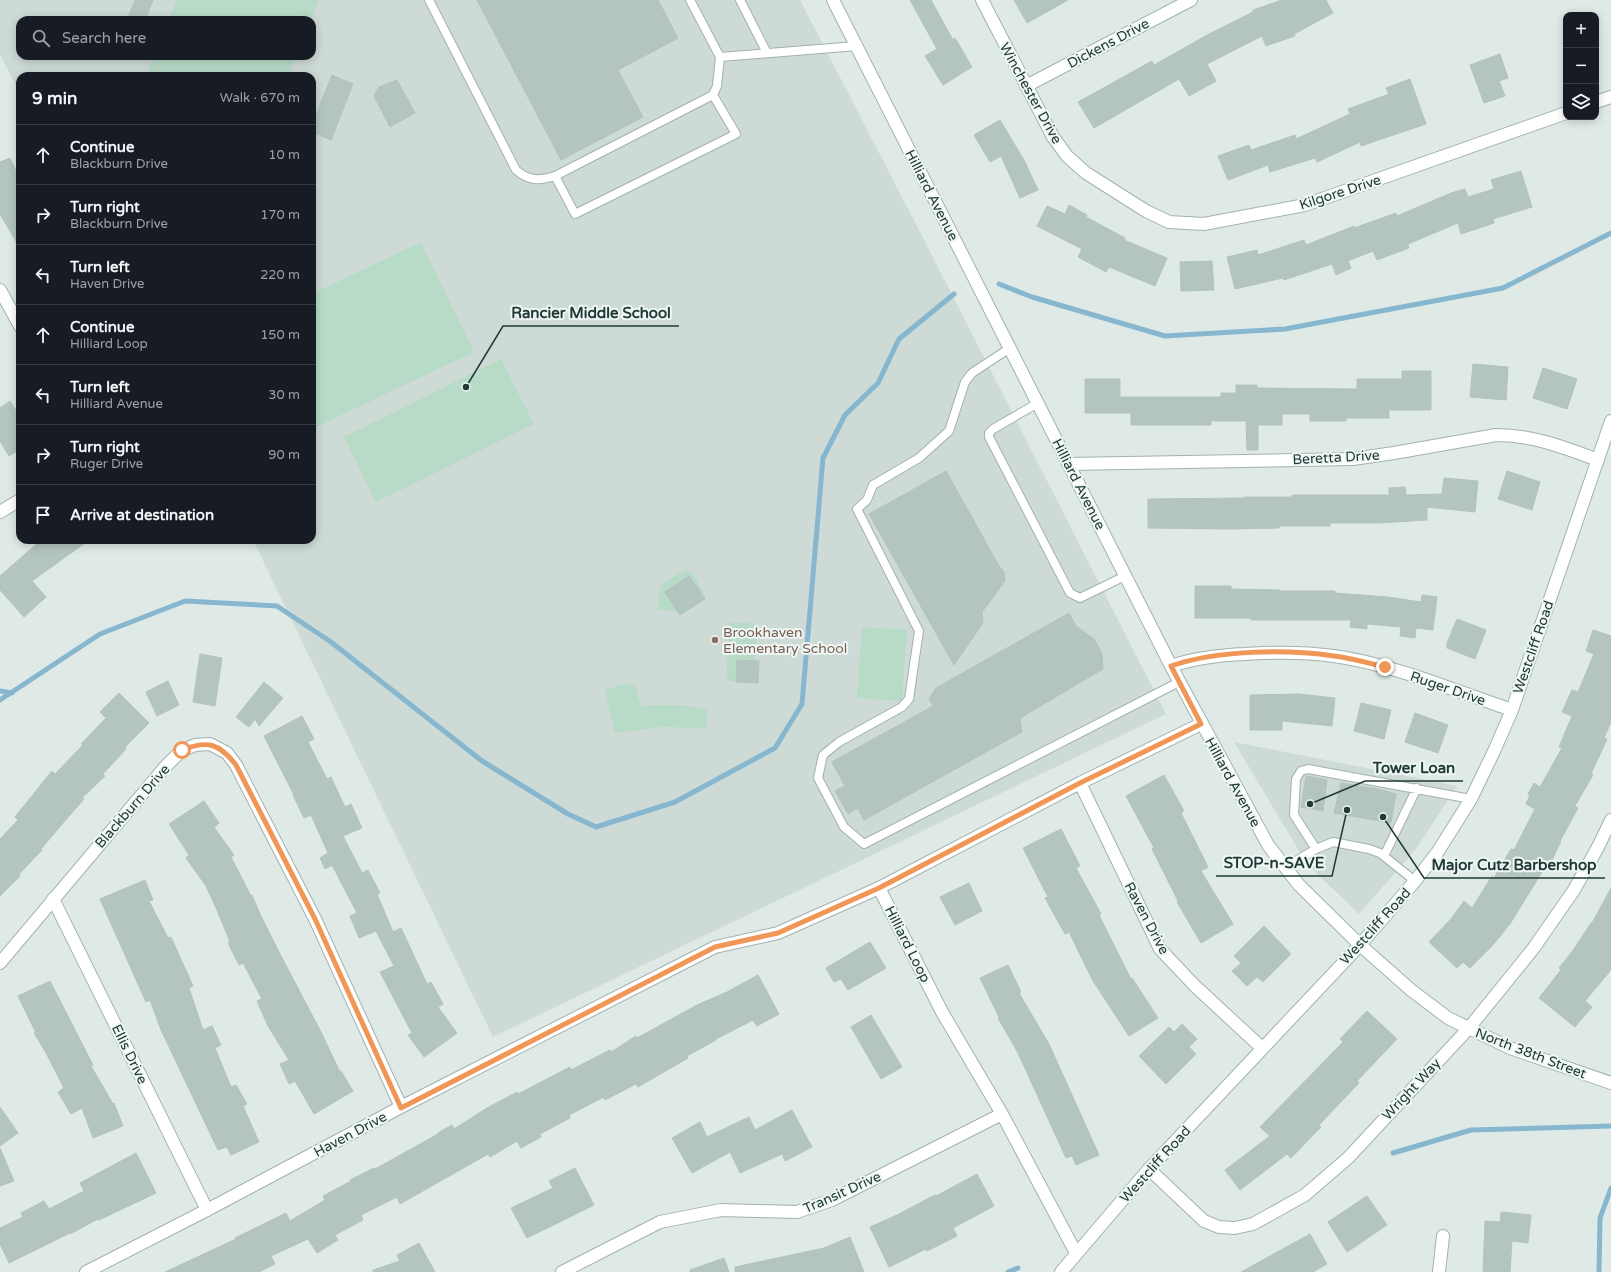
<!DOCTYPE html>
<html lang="en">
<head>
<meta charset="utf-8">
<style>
	body { margin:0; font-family:"Varela Round",sans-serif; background:#242831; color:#f1f3f6 }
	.controls { position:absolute; right:12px; top:12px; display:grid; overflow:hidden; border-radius:8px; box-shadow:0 2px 10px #0003 }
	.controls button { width:36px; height:36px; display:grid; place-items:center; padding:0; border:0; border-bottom:1px solid #363941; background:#171b24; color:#f1f3f6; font:20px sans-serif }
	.stop { position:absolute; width:12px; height:12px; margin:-9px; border:3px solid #f09757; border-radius:50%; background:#fff }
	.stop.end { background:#f09757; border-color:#fff; box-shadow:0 1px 4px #0008 }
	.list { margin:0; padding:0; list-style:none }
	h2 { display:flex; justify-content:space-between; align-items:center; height:52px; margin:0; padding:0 16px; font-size:17px }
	h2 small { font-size:13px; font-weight:400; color:#9ea1a6 }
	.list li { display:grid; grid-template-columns:26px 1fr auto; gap:12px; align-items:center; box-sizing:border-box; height:60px; padding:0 16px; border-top:1px solid #363941 }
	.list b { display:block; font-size:15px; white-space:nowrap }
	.list p { margin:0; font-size:13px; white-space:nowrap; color:#9ea1a6 }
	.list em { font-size:13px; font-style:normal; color:#9ea1a6 }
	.icon { flex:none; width:22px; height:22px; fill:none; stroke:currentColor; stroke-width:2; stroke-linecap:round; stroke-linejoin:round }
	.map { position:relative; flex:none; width:1611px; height:1272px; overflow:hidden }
	.search { position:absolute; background:#171b24; box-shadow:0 2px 10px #0003; left:16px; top:16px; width:300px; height:44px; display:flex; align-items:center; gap:10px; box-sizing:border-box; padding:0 14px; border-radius:12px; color:#9ea1a6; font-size:15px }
	.panel { position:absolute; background:#171b24; box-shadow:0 2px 10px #0003; left:16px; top:72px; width:300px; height:472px; border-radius:12px }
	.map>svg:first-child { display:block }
	.built { fill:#cddad6; fill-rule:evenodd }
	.green { fill:#b8dbc8 }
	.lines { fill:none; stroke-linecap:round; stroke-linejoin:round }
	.stream { stroke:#87b7cf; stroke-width:5 }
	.building { fill:#b4c5c0; stroke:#b2c3bf }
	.service-casing { stroke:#a2b2af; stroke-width:10 }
	.minor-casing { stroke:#a2b2af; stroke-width:14 }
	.tertiary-casing { stroke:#a2b2af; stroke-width:14 }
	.service { stroke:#fff; stroke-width:8 }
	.minor { stroke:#fff; stroke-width:12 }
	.tertiary { stroke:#fff; stroke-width:12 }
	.route { stroke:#f09757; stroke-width:5 }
	.education-dot { fill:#8d6e63; stroke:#eff7f4; stroke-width:1.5 }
	.labels { text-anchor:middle; stroke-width:4; stroke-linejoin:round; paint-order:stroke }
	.street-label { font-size:14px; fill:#203a37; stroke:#eff7f4 }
	.education-label { font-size:14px; fill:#785e54; stroke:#eff7f4; text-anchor:start }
	.leader { fill:none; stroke:#203a37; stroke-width:1.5 }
	.callout-dot { fill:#203a37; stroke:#eff7f4; stroke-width:1.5 }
	.callout-label { font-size:15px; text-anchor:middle; font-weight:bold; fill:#203a37; stroke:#eff7f4; stroke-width:4; stroke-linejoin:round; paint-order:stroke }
</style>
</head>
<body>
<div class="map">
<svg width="1611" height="1272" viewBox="0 0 1611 1272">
	<rect width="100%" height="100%" fill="#dfeae7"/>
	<path class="built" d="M0,0H800L921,234L1166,714L493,1037L253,540H312V76H20V93L0,55ZM20,20H312V56H20Z
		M1234,742L1457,786L1416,849L1359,914L1307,864Z"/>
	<path class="green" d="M177,0H319L311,20H169Z
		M154,56H296L288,76H146Z
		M421,242L474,352L312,429V294Z
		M501,359L534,424L376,502L344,437Z
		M687,569L692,573L704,593L675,612L657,609L661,584Z
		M730,623H749L756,626L755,681H730L726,678Z
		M862,627L907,630L902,701L857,698Z
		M628,683L635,687L641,706C663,705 687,703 708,711L706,728L661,727L615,733L605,690Z"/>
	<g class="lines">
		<path class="stream" d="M999,284L1032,297L1165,336L1285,329L1503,288L1611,233
			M0,691L12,693
			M0,700L100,634L185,601L277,606L331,642L482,761L568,814L596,827L675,802L775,748L802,704L823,458L845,415L878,383L899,339L954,294
			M1393,1153L1471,1130L1611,1126
			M1008,1272L1018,1268
			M1599,1272L1600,1218L1611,1188"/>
	</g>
	<path class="building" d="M135,0H153L145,20H127Z
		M477,0H658L678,38L618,70L643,117L561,160Z
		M910,0H931L953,40L955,38L972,67L943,85L925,56L937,49Z
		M1014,0H1068L1027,23Z
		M1282,0H1326L1333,13L1294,34L1295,36L1266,46L1262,36L1207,64L1216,81L1189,96L1179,79L1094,128L1078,102L1152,61L1154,65L1209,34L1253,12V10Z
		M1500,54L1508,78L1499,81L1505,96L1484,103L1470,65Z
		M332,75L353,84L331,140L312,132V125Z
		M1410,79L1426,124L1361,146L1360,142L1317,162L1315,158L1270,172L1268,165L1228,180L1218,156L1249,145L1251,150L1295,135L1296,139L1350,114L1348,109L1389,94L1386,88Z
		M397,80L415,113L390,127L374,96L379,87Z
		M1000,120L1024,160L1038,190L1020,198L1001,156L990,162L974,135Z
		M10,158L20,180V248L0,214V162Z
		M1521,171L1532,207L1493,219L1494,223L1461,234L1458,223L1408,244L1409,248L1377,260L1373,251L1348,261L1351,268L1336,275L1332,264L1284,280L1283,278L1235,289L1227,257L1257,250L1258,255L1304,240L1306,245L1354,226V228L1396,213L1397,216L1451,193L1465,189L1468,197L1494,189L1491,180Z
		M1069,205L1087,215L1086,217L1125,238L1124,240L1167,258L1155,286L1109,267L1106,272L1078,257L1082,249L1037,226L1047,206L1065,214Z
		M1212,261L1214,290L1181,291L1180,262Z
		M1473,364L1508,367L1506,400L1470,397Z
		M1543,368L1577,379L1567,409L1533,398Z
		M1402,371H1431V410H1389V418H1346V421H1310V414H1282V425H1258V450H1247L1246,421H1211V425H1131V413H1085V379H1120V397H1221V393H1236V385H1257V388L1357,389V379H1402Z
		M10,401L20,417V449L9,456L0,441V408Z
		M946,471L999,566L1004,572L1005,581L982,612L983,623L954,665L869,514Z
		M1507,471L1540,482L1532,510L1498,499Z
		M1444,478L1478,481L1475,512L1427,507V520L1378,523H1330V526H1279V528L1231,529L1148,528V499L1245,498V497H1292V495H1389V488L1405,487L1406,495L1442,494Z
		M41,540H89L32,581L46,597L24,617L0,590V576Z
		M689,576L705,599L680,615L665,592Z
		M1195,586H1231V589L1280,590V591H1335V593L1388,597L1421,602L1422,595L1437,597L1433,630L1416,628L1415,638L1400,636L1401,627L1367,624V629L1350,627L1351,620H1251V618H1195Z
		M1069,613L1076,626L1094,639L1102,653L1103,669L1020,718L1022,732L864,820L858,808L848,814L835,791L845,786L832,762L933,706L929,699L936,688Z
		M1457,619L1486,630L1475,659L1447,648V643Z
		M1593,630L1611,636V722L1604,738L1607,739L1591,774L1593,775L1575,806L1578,808L1560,841H1561L1552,860L1550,859L1510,924L1492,946L1470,968L1463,962L1457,968L1429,942L1451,919L1464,901L1472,908L1492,876L1494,878L1511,849L1514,850L1535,809L1526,804L1530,795L1528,794L1534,783L1540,787L1562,748L1559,747L1572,716L1562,712L1572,690L1578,692L1594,654L1586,651Z
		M200,654L222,658L215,706L193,702Z
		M737,660L759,661L758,683L736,682Z
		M168,681L179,705L157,716L146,692Z
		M264,682L283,698L259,726L255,719L249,727L236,717Z
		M119,693L149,723L125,747L126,749L103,774L105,776L82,798L84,799L63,823L41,849L42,850L19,874L20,876L0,896V839L18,820L15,817L52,771L55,774L83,745L81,744L106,718L100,712Z
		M1299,694L1335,698L1332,726L1282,721V730H1250V695Z
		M1361,703L1391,710L1384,739L1354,731Z
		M1415,713L1448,725L1438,753L1405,742Z
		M302,716L314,739L308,742L327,779L331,777L345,807L351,804L362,828L343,836L362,873L368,870L380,893L377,894L393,932L401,928L427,984L431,982L443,1004L438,1007L457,1033L424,1057L408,1035L412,1033L380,972L394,966L376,931L359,938L350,916L357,913L332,865L325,869L320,858L328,853L311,815L304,818L293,795H294L264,736Z
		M1164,775L1184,811L1181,813L1208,867L1201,871L1233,924L1201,943L1177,902L1178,901L1152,849L1154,848L1126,796Z
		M1306,776L1327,780L1323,811L1301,807Z
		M1341,783L1378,789L1396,794L1391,823L1334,813Z
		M204,801L219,823L214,827L234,855L231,857L251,896L252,895L260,914L279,952L321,1032L340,1072L341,1071L353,1091L314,1114L295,1081L289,1084L280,1064L289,1060L268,1026L257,1001L262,999L243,963L239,965L228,943L230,942L217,910L206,886L186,858L189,855L169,824Z
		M1061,829L1080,866L1076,868L1101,914L1099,915L1131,979L1132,978L1158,1018L1129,1036L1093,981L1069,932L1065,934L1045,898L1048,897L1023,848Z
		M145,880L153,900L149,901L168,938L171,937L193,986L189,988L203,1030L212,1026L221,1045L215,1048L231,1087L236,1085L247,1104L243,1106L259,1142L231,1155L227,1147L218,1150L161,1030L150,1000L146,1002L100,899Z
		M969,883L982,911L955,925L940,897Z
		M1611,888V970L1585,1001L1592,1007L1575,1027L1539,998L1561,970L1559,968L1574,949L1591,923H1592Z
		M1264,926L1291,954L1263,982L1257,977L1247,986L1232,971L1241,963L1234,956Z
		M870,942L886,968L848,990L841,979L834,982L826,968Z
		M1008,965L1021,992L1019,993L1049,1044L1099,1155L1076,1165L1072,1156L1066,1158L1018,1053L998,1018L999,1017L980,978Z
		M758,975L779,1014L757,1026L753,1020L716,1039V1040L687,1056L688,1058L638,1087L636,1084L605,1100L604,1097L569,1115L570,1118L540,1134L541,1137L521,1148L517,1141L490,1157L488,1154L458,1171L400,1204L397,1197L361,1215L363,1220L335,1235L338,1240L317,1253L308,1239L271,1256L275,1264L259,1272H165L236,1239L235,1238L286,1213L290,1221L325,1200L323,1196L351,1181L350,1180L374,1168L375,1169L438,1134V1133L452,1125L454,1129L487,1108L517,1092L518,1094L570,1067L571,1070L610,1050L611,1052L636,1036L637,1038L697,1005L727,992Z
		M50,981L93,1065L91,1066L113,1104L114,1103L123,1126L93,1138L82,1108L71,1114L58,1092L64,1088L45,1051L34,1033H36L18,996Z
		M1367,1011L1397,1039L1357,1081L1359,1083L1319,1125L1321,1127L1291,1158L1287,1154L1240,1190L1225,1170L1270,1136L1260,1127L1343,1042L1340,1039Z
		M871,1015L902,1067L881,1079L851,1027Z
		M1182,1024L1197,1039L1189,1047L1196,1054L1166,1084L1139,1056L1169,1027L1174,1032Z
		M0,1107L18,1133L0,1146Z
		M792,1110L812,1147L785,1161L782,1154L740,1173L730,1152L692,1173L672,1138L700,1122L707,1137L749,1117L755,1130Z
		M0,1148L14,1181L0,1186Z
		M136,1153L156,1193L99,1220L98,1219L70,1234V1233L9,1263L0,1244V1228L23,1217L21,1213L44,1201L49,1209L84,1191L80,1183Z
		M575,1168L594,1205L527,1238L511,1208L553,1188L549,1181Z
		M977,1174L994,1206L953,1228L957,1236L927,1251L926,1249L889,1267L870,1227L897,1215L935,1195L936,1196Z
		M1367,1196L1387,1225L1347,1252L1328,1222Z
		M1501,1212L1531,1215L1528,1243L1512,1241L1510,1272H1483L1485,1221L1500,1222Z
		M1310,1234L1327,1264L1313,1272H1241Z
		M850,1237L864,1272H735V1267L824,1248Z
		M419,1243L435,1272H373V1270L400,1261L397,1255Z
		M724,1258L729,1272H690V1270Z"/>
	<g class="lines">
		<g class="service-casing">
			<path id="service" d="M429,0L516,170C529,181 539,181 555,176L713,95L717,86L720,57
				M690,0L720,57L857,46
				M740,0L767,53
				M555,176L575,214L736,134L713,95
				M1010,348L972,373L965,382L949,431L919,458L873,485L867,500L857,509L919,631L909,699L902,707L839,742L823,755L818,778L844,827L864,844L1179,682
				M1038,403L993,429L989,433V437L1070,593L1080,598L1125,576
				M1316,849L1294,815L1296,779L1301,771L1308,769L1471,799
				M1384,856L1417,788
				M1284,868L1316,849L1333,842L1369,849L1380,853L1415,881"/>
		</g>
		<g class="minor-casing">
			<path id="minor" d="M833,0L1171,666L1268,845L1299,885L1360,945
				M982,0L1053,137L1067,156L1086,173L1146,211L1169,222L1204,224L1305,205L1566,113
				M1026,86L1191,0
				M1596,102L1611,97
				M0,290L20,326
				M1068,464L1353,459L1394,453L1496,435C1533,435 1563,447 1598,460
				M0,512L20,500
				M1171,666C1195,658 1219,655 1245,654C1275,652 1305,652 1334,656C1392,664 1455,691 1512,710
				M1080,783L1160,949L1195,986L1262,1048
				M879,888L942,1012L1002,1114L1076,1253
				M53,899L207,1210
				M0,963L165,767L181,751L195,745L210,744L227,753L236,765L315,919L401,1107
				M1149,1169L1204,1221L1219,1227L1235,1228L1253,1224L1305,1195L1348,1158L1469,1028L1533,949L1574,890L1598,847L1611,820
				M86,1272L207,1210L401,1107L715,947L778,933L879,888L1080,783L1201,724
				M562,1272L660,1222L721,1210L797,1212L832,1200L1002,1114
				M1439,1272L1443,1236"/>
		</g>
		<g class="tertiary-casing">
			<path id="tertiary" d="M1360,945L1411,990L1448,1018L1510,1048L1611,1083
				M1061,1272L1149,1169L1360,945L1415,881L1437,853L1471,799L1495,749L1512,710L1611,421"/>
		</g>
		<use href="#service" class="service"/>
		<use href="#minor" class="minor"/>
		<use href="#tertiary" class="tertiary"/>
	</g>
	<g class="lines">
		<path class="route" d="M182,750C207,740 219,743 236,765L315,919L401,1108L715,947L778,933L879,888L1080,783L1201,724L1171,666C1217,650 1285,649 1334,656C1351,658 1368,663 1385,667"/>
	</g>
	<circle class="education-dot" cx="715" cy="640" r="4"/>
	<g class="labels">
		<g class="street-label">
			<text transform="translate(1108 43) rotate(-28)" y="5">Dickens Drive</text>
			<text transform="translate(1031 93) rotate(61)" y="5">Winchester Drive</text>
			<text transform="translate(1340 192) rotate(-18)" y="5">Kilgore Drive</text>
			<text transform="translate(932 195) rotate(63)" y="5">Hilliard Avenue</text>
			<text transform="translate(1336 457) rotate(-3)" y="5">Beretta Drive</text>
			<text transform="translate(1079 484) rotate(63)" y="5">Hilliard Avenue</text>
			<text transform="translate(1533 647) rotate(-71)" y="5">Westcliff Road</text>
			<text transform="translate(1448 688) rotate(19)" y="5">Ruger Drive</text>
			<text transform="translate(1233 782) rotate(61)" y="5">Hilliard Avenue</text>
			<text transform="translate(132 806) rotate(-49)" y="5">Blackburn Drive</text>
			<text transform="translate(1147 918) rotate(62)" y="5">Raven Drive</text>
			<text transform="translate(1375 926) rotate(-48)" y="5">Westcliff Road</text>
			<text transform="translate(908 944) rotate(63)" y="5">Hilliard Loop</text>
			<text transform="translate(1531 1053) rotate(21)" y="5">North 38th Street</text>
			<text transform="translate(130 1054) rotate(64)" y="5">Ellis Drive</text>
			<text transform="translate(1411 1089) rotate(-47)" y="5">Wright Way</text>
			<text transform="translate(350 1134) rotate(-28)" y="5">Haven Drive</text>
			<text transform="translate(1155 1164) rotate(-48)" y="5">Westcliff Road</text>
			<text transform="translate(842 1192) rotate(-24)" y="5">Transit Drive</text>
		</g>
		<g class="education-label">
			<text x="723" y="637">Brookhaven<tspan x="723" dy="16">Elementary School</tspan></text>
		</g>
	</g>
	<path class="leader" d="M466 387L503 326H679M1310 804L1365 781H1463M1347 810L1332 876H1216M1383 817L1424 878H1605"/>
	<g class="callout-dot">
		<circle cx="466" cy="387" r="4"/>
		<circle cx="1310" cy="804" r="4"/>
		<circle cx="1347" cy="810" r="4"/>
		<circle cx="1383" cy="817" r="4"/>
	</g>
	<g class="callout-label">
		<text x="591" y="318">Rancier Middle School</text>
		<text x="1414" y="773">Tower Loan</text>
		<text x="1274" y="868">STOP-n-SAVE</text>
		<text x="1514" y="870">Major Cutz Barbershop</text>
	</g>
</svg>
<div class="controls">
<button>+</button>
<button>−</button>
<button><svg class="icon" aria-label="layers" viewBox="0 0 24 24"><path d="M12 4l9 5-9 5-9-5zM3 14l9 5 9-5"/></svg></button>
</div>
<div class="stop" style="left:182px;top:750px"></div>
<div class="stop end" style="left:1385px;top:667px"></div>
<div class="search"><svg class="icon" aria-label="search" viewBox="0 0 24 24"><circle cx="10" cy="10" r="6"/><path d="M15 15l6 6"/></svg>Search here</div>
<section class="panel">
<h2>9 min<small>Walk · 670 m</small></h2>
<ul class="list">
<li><svg class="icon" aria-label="ahead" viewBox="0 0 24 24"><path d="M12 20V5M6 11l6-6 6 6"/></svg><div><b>Continue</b><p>Blackburn Drive</p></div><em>10 m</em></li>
<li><svg class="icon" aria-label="right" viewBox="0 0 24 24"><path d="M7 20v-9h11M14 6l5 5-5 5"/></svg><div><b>Turn right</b><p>Blackburn Drive</p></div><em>170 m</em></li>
<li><svg class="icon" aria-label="left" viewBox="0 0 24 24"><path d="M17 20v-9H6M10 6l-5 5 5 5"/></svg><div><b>Turn left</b><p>Haven Drive</p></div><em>220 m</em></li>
<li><svg class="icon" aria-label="ahead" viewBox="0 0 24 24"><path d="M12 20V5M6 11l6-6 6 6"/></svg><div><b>Continue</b><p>Hilliard Loop</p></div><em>150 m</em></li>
<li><svg class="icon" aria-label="left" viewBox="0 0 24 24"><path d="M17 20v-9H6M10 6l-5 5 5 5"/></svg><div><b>Turn left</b><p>Hilliard Avenue</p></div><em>30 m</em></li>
<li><svg class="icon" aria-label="right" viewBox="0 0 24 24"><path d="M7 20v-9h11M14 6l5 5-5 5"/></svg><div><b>Turn right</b><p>Ruger Drive</p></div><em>90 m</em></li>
<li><svg class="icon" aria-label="arrive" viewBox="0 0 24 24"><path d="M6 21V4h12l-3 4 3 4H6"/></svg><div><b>Arrive at destination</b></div></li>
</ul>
</section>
</div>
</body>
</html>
